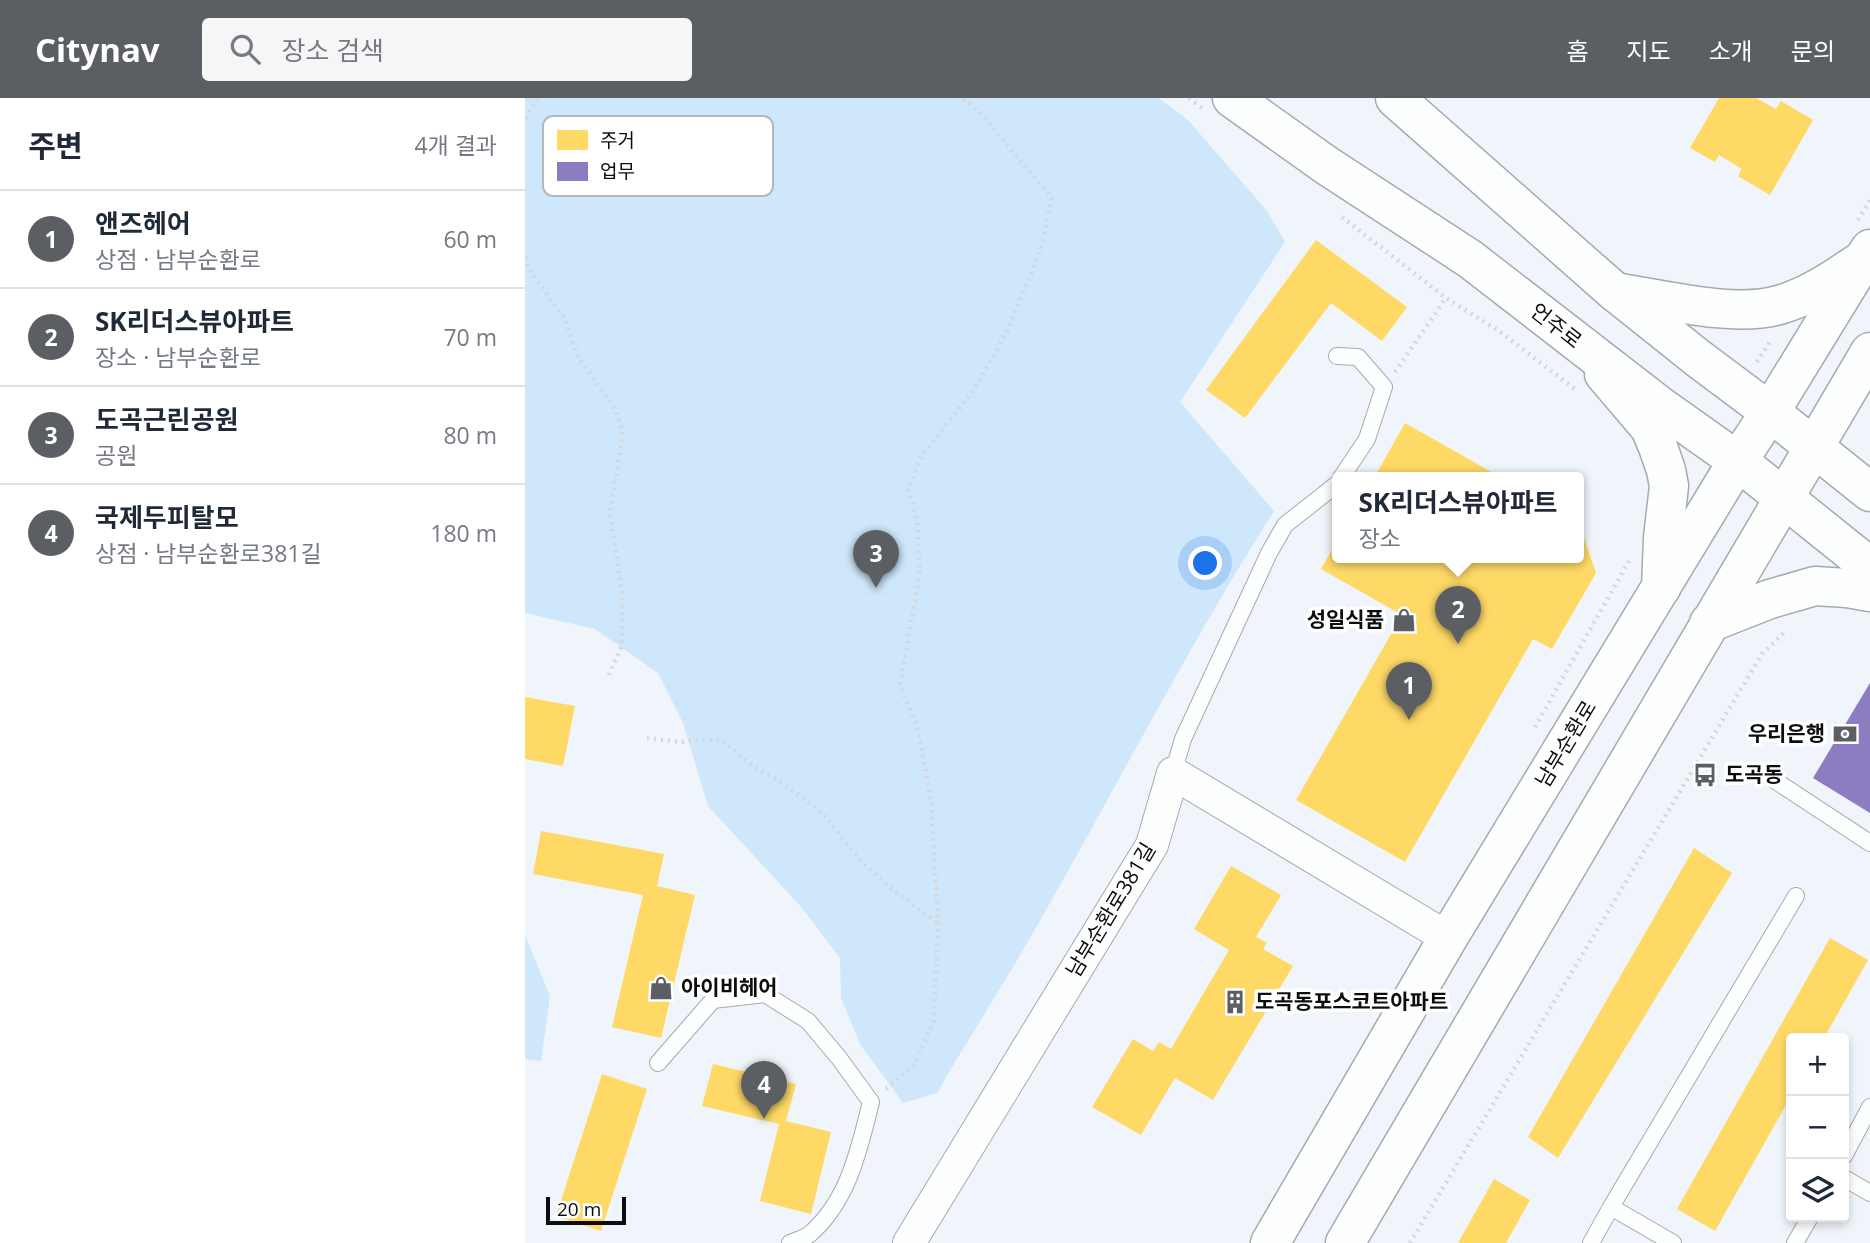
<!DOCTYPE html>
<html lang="ko">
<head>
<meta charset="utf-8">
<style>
	body { margin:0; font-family:"Open Sans","Noto Sans KR",sans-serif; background:#f6f6f7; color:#1f2937 }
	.controls { position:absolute; right:21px; bottom:21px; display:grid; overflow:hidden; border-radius:7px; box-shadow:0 4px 10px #0003 }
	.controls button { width:63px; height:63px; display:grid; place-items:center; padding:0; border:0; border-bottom:2px solid #e0e1e3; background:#fff; color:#1f2937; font:35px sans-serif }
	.scale { position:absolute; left:21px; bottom:18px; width:80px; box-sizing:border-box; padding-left:7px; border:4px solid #0b0e11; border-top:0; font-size:19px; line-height:24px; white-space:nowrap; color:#0b0e11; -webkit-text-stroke:5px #fff; paint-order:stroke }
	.you { position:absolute; left:681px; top:466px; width:24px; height:24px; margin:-18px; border:5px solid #fff; border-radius:50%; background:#1a73e8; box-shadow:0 0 0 10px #1a73e833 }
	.badge { display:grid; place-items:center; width:46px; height:46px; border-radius:50%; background:#5b5f63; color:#fff; font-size:23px; font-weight:700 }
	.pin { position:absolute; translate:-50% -58px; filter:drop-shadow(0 2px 4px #0008) }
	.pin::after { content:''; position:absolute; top:37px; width:24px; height:21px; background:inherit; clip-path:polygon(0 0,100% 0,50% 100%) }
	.popup { position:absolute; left:807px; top:374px; width:252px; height:91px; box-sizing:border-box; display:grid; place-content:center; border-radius:7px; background:#fff; filter:drop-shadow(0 2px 5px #0005); font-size:23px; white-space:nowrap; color:#747a83 }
	.popup b { font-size:26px; color:#1f2937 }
	.popup::after { content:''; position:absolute; left:50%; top:100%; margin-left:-14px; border:14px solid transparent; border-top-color:#fff }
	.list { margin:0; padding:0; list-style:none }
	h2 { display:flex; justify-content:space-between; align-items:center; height:91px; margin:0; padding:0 28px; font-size:30px }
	h2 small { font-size:23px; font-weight:400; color:#747a83 }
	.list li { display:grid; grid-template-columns:46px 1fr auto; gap:21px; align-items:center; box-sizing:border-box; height:98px; padding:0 28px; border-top:2px solid #e0e1e3 }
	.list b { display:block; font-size:26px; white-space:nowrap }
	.list p { margin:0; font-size:23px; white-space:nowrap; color:#747a83 }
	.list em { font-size:23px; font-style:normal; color:#747a83 }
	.icon { flex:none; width:38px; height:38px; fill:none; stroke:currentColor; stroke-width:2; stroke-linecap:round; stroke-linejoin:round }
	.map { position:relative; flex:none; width:1345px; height:1145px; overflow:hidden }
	header { display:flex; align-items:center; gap:42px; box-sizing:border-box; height:98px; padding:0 35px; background:#5b5f63; color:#fff }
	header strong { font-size:33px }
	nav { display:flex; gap:38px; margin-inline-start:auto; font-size:24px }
	.search { width:490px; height:63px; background:#f6f6f7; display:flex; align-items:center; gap:18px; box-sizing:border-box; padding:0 24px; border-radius:7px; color:#747a83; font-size:26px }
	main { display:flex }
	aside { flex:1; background:#fff }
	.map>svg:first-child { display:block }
	.green { fill:#cfe7fa }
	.homes { fill:#ffd966 }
	.offices { fill:#8e7cc3 }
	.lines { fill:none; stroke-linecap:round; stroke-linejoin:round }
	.service-casing { stroke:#a6aaae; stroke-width:18 }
	.minor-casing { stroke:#a6aaae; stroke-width:34 }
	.secondary-casing { stroke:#a6aaae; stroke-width:41 }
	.primary-casing { stroke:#a6aaae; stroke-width:41 }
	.path { stroke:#d4d6d7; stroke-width:4.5; stroke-dasharray:2 5; stroke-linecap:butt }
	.service { stroke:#fdfefe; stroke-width:16 }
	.minor { stroke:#fdfefe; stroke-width:32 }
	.secondary { stroke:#fdfefe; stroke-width:38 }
	.primary { stroke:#fdfefe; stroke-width:38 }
	.labels { text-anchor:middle; stroke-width:7; stroke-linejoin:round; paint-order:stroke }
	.street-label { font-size:21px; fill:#0b0e11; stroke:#fff }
	.poi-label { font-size:21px; font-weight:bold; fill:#0b0e11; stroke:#fff; text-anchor:start }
	.key { fill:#fff; stroke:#b6b7b8; stroke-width:2 }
	.key-label { font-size:19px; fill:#0b0e11 }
</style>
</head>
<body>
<header>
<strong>Citynav</strong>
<div class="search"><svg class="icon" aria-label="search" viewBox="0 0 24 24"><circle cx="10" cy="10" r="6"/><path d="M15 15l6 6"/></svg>장소 검색</div>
<nav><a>홈</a><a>지도</a><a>소개</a><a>문의</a></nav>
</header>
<main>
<aside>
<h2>주변<small>4개 결과</small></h2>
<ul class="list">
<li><span class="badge">1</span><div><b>앤즈헤어</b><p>상점 · 남부순환로</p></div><em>60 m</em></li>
<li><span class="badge">2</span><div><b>SK리더스뷰아파트</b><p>장소 · 남부순환로</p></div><em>70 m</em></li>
<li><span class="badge">3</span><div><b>도곡근린공원</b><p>공원</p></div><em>80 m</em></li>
<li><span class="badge">4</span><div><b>국제두피탈모</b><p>상점 · 남부순환로381길</p></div><em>180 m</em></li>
</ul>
</aside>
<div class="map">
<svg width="1345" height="1145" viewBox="0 0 1345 1145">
	<rect width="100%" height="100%" fill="#eff5fa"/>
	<path class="green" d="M0,0H634L663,22L742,113L760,144L655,304L749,413C656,559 579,714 491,864C465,908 437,951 412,995L378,1005L335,946L316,900L315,860L277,810L183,708L158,625L133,575L70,531L0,515Z
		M0,837L25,898L16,963L0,961Z"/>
	<path class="homes" d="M1194,0H1231L1251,11L1256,3L1288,22L1245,97L1213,78L1217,71L1194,57L1190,64L1165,50Z
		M791,142L882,209L857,243L806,205L720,320L681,292Z
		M880,325L977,380H849Z
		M1054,425L1071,475L1027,551L1008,541L880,764L771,702L877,517L796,471L812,443V460H1054Z
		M0,599L50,608L38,668L0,661Z
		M16,733L139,756L132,788L170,797L136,940L87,929L118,797L8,776Z
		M1169,750L1207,775L1033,1060L1003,1039Z
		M706,768L756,797L731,839L742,845L738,851L768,868L688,1002L650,980L616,1037L567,1009L608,941L628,953L634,944L646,951L704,852L669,831Z
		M1305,840L1343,862L1299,940H1266V998L1190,1133L1152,1111Z
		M188,966L271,986L261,1023L306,1034L286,1116L235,1103L254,1026L177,1008Z
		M77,976L122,991L76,1133L31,1118Z
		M969,1081L1005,1102L981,1145H933Z"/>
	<path class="offices" d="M1345,585V715L1288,680Z"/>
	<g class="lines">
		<g class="service-casing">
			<path id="service" d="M812,258L833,259L859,289L842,341L816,380
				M1237,674L1345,745
				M648,675L658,641L744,455L760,427L812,386
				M133,965L188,902L240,896L283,923L314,960L346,1004C334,1051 324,1102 285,1136C280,1140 272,1142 265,1145
				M1319,1058L1345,1009
				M1319,1080L1345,1095
				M1066,1145L1086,1109
				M1148,1145L1086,1109L1271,798
				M1270,1145L1285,1119"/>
		</g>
		<g class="minor-casing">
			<path id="minor" d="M384,1145L627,747L648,675L923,840"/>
		</g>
		<g class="secondary-casing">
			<path id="secondary" d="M1090,194C1136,201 1210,220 1254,207C1286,198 1312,179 1339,161
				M1079,276L1125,330L1133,349L1141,372L1144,388L1138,440L1136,490
				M1184,525L1245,501L1290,488L1322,490L1345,494"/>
		</g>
		<g class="primary-casing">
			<path id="primary" d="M707,0L801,67L945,161L1135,308L1214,364L1345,469
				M870,0L1090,194L1174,261L1245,314L1345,394
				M745,1145L923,840L1207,372L1245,314L1345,151
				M820,1145L1345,254"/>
		</g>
		<path class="path" d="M664,0L677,10
			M0,20L13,0
			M817,119L921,200L974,233L1051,292
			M1333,122L1345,102
			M0,159L4,171L40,221L53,259L90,311L98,334L85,415L98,501L96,549L84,577
			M1232,264L1246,242
			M870,274L921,200
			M1010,629L1104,463
			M122,640L155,644L195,641L227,667L259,686L298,716L336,763L368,792L413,825
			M361,991L390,966L409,922L413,825L406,702L392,628L375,587L395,474L392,422L383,391L397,357L449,292L482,234L515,154L527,100L454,13L438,0
			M885,1145L1237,556L1262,532"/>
		<use href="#service" class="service"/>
		<use href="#minor" class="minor"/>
		<use href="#secondary" class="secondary"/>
		<use href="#primary" class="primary"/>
	</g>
	<defs>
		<g id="shop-bare" transform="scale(1.89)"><path d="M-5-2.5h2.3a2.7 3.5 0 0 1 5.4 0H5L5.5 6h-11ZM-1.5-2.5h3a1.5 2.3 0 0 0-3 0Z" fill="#5b5f63" stroke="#fff" stroke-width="2.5" paint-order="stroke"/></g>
		<g id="bank-bare" transform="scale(1.89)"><path d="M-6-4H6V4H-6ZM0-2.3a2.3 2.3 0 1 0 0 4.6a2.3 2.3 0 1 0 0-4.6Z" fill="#5b5f63" stroke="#fff" stroke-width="2.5" paint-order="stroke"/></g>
		<g id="bus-bare" transform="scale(1.89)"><path d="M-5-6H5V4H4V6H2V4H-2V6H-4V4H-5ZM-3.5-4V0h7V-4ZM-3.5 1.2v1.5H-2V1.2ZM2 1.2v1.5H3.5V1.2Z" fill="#5b5f63" stroke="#fff" stroke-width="2.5" paint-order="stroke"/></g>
		<g id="building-bare" transform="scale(1.89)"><path d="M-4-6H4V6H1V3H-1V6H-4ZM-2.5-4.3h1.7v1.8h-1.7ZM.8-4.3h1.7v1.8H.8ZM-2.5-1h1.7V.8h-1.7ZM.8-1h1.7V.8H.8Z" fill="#5b5f63" stroke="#fff" stroke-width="2.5" paint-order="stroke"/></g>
	</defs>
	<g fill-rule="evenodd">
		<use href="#shop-bare" x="879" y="522"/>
		<use href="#bank-bare" x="1320" y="636"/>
		<use href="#bus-bare" x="1180" y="677"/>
		<use href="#shop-bare" x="136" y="890"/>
		<use href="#building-bare" x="710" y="904"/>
	</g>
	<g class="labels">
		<g class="street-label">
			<text transform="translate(1031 228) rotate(38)" y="7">언주로</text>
			<text transform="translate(1041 646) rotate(-59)" y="7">남부순환로</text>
			<text transform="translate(586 812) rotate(-59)" y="7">남부순환로381길</text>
		</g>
		<g class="poi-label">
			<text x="859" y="529" text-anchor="end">성일식품</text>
			<text x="1300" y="643" text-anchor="end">우리은행</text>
			<text x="1200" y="684">도곡동</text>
			<text x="156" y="897">아이비헤어</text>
			<text x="730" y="911">도곡동포스코트아파트</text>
		</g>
	</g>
	<rect x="18" y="18" width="230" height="80" rx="10" class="key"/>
	<rect x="32" y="32" width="31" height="20" fill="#ffd966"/>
	<rect x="32" y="64" width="31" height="19" fill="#8e7cc3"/>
	<g class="key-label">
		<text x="75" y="49">주거</text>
		<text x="75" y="80">업무</text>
	</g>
</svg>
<div class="controls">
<button>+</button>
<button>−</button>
<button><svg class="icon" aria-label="layers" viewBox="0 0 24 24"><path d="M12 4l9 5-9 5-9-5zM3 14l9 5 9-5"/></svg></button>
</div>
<div class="scale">20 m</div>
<div class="you"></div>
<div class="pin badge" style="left:884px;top:622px">1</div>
<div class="pin badge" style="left:933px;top:546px">2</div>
<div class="popup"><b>SK리더스뷰아파트</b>장소</div>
<div class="pin badge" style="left:351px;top:490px">3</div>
<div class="pin badge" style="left:239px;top:1021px">4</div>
</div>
</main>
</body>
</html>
